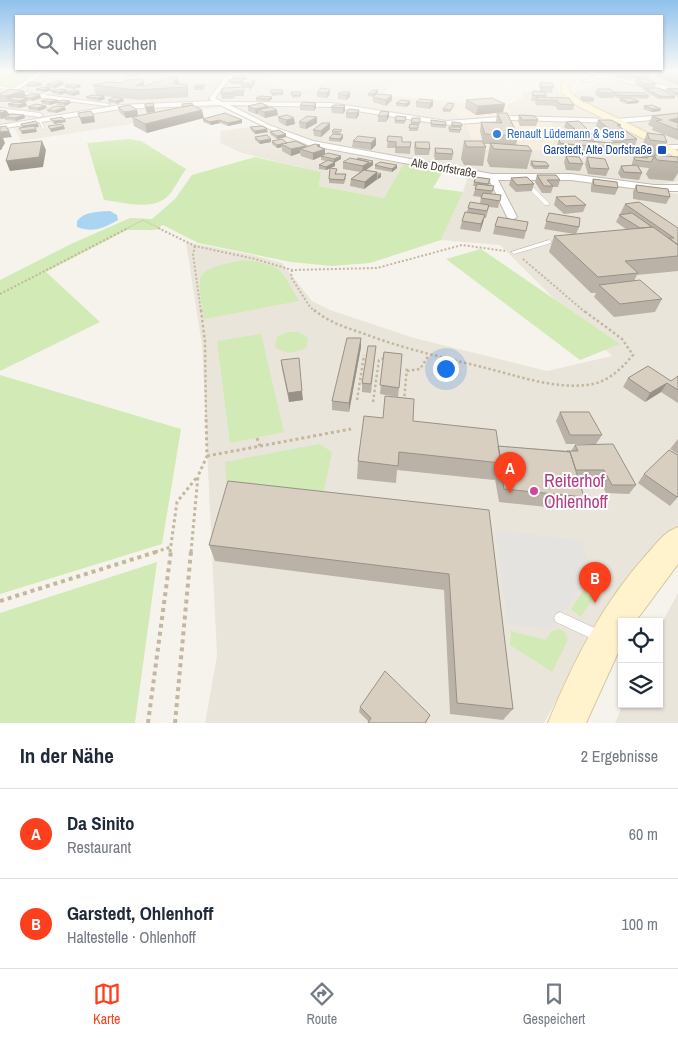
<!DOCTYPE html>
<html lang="de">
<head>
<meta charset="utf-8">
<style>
	body { margin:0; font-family:"Archivo Narrow",sans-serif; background:#f2f2f3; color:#1f2937 }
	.controls { position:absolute; right:15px; bottom:15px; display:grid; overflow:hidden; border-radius:0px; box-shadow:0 1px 4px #0004 }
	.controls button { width:45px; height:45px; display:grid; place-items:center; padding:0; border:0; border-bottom:1px solid #e0e1e3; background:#fff; color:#1f2937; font:25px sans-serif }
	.you { position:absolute; left:445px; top:368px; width:18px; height:18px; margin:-12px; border:4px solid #fff; border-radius:50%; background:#1a73e8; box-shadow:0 0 0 8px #1a73e833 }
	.badge { display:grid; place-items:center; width:32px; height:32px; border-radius:50%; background:#fc3f1d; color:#fff; font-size:16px; font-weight:700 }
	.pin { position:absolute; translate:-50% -41px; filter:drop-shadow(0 1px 2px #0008) }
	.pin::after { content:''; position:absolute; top:26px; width:18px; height:15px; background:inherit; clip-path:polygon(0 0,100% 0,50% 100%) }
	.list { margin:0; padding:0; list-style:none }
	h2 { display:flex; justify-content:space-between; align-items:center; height:65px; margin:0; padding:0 20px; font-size:21px }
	h2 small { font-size:16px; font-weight:400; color:#747a83 }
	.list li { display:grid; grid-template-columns:32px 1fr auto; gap:15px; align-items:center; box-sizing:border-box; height:90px; padding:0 20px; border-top:1px solid #e0e1e3 }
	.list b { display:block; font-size:19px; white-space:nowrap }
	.list p { margin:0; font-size:16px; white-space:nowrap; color:#747a83 }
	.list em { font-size:16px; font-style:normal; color:#747a83 }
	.icon { flex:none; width:28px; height:28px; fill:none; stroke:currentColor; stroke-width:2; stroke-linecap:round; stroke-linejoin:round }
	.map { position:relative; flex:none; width:678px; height:723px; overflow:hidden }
	.search { position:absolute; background:#fff; box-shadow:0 1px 4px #0004; left:15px; right:15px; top:15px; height:55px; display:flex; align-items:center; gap:12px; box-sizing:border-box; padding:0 18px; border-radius:0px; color:#747a83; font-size:19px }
	.sheet { height:245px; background:#fff }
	nav { display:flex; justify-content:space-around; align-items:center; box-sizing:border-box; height:70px; border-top:1px solid #e0e1e3; background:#fff; font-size:14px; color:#747a83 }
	nav a { display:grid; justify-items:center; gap:2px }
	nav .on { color:#fc3f1d }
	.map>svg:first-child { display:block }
	.residential { fill:#eae5da }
	.commercial { fill:#f7ead8 }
	.green { fill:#d2eab5 }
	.parking { fill:#e5e3e0 }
	.water { fill:#a9d4f2 }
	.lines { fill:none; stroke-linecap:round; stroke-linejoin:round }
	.service-casing { stroke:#c2bbae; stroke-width:1 }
	.minor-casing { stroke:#c2bbae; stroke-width:2 }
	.secondary-casing { stroke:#d6c79b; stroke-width:2 }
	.path-far4 { stroke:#c4b79f; stroke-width:1; stroke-dasharray:1 1; stroke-linecap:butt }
	.path-far3 { stroke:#c4b79f; stroke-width:2; stroke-dasharray:2 2; stroke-linecap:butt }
	.path-far2 { stroke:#c4b79f; stroke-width:2.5; stroke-dasharray:2.5 2.5; stroke-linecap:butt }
	.path-far1 { stroke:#c4b79f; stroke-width:3; stroke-dasharray:3 3; stroke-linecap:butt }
	.path { stroke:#c4b79f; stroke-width:4; stroke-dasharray:4 4; stroke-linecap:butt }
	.service { fill:#fff; fill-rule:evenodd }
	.minor { fill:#fff; fill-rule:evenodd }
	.secondary { fill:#fff3cd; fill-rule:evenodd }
	.wall { fill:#bab2a6 }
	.shaded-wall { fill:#979187 }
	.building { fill:#d8cfc1; stroke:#979187 }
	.shop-dot { fill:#3f7fe0; stroke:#fff; stroke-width:2 }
	.transit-dot { fill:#1a4fb4; stroke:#fff; stroke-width:2 }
	.hotel-dot { fill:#d1479c; stroke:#fff; stroke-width:2 }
	.labels { text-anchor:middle; stroke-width:4; stroke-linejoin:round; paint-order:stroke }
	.far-shop-label { font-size:12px; fill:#366cbe; stroke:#fff; text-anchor:start }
	.far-transit-label { font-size:12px; fill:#164399; stroke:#fff; text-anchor:end }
	.far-street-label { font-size:12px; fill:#4b4439; stroke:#fff }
	.near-hotel-label { font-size:18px; fill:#b23c85; stroke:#fff; text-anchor:start }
</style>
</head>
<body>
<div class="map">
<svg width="678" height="723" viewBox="0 0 678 723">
	<rect width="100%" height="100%" fill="#f6f3ec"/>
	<path class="residential" d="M42,72H277L263,79L285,89L310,90L335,76L396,81L381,95L459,102L453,113L466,120L448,121L332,104L184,102L125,105L41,117L0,125V86L12,88Z
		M617,72H678V115L616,121L568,95L592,86Z
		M540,84L555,85L558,91L569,101L599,119L512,116L506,105L523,98L522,92L540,91Z
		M216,104L221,107L179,113L125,125L21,141L13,126L125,107Z
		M236,105L329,106L446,124L466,122L475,149L554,150L551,120L607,122L655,146L678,165V181L656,185L570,174L492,175L315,142L229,106Z
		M678,118V148L629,123Z
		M263,125L312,146L404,163L384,198L319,186L321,172L242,153L220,143L221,131Z
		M468,176L495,180H570L678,194V529L591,637L544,723H205L217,656L202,345L186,242L252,255L282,263L312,301L330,310L414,338L547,371L612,356L500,245L441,240L463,192Z
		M678,593V723H615L623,704H659V628Z"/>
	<path class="commercial" d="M459,102L506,105L514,119L551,120L554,150L475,149L466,120L453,113Z"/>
	<path class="green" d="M0,72H42L12,88L0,86Z
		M129,139L141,141L186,169C180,177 175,188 169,195C153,212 123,202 104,200L87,143Z
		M255,157L321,172L319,186L384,198L404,163L443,171L433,188L463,192L441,240L370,263L332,266L291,262L198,243L163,225L155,230H127L46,272L100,322L0,371V280L71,244L130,218L152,219L175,199L192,175Z
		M481,249L620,344L580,360L446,259Z
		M246,260C283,265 282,271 299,301L204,319C203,310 198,288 200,279C203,266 234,262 246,260Z
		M288,332H299L308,338L307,347C294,354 287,355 275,347L277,337Z
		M261,334L284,432L230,443L217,341Z
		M0,375L181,429L162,544L0,594Z
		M319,444L332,452L322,500L227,490L225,462Z
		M157,562L135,723H0V613Z
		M602,564L611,571L581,617L571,609Z
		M560,629L564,631L568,640L552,672L510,645L511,631L546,640L552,631Z"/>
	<path class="parking" d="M495,531L582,540L591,572L552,629L508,624Z"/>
	<path class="water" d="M110,211L117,215L118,220C104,228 93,233 77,227V221C85,211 98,212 110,211Z"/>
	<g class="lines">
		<g class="service-casing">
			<path id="service" d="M68,73L69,75H38L39,74Z
				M598,76L622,79L623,80L599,78Z
				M74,82L76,83L41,96L39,95Z
				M0,86L15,89L16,90L15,91L0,88Z
				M38,119H40L45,129H43Z
				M523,181H527L549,203V205H545L523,183Z
				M549,240L551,241V243L514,254L511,252Z
				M560,612L603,632L605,636L603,640L599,642L556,622L554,618L556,614Z"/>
		</g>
		<g class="minor-casing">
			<path id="minor" d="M40,72H46L16,91L110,104L107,106L11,94L0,100V96Z
				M238,72H245L229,79L215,98L222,102L331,103L446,121L512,116L616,119L678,114V118L616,123L512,120L446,125L331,107L230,105L269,125L313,141L492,174H571L654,185H678V191H654L571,180H498L517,217L512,220L507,217L489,179L308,145L265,127L220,105L120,109L0,129V125L120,105L212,101L209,99L225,77Z
				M605,72H612L588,82L583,81Z
				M620,79L669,86L672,88L669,90L622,82Z
				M0,108L40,113L43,115L40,117L0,112Z
				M664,145H678V149H664Z"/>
		</g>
		<g class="secondary-casing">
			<path id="secondary" d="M574,72H582L569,85L570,92L580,100L652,135L678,151V159L644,139L574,104L562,93L561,84Z
				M678,527V564L635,622H622V644L586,723H548C573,662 602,604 647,554C657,543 664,532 678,527Z"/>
		</g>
		<path class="path-far4" d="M646,72L652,75
			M626,147L643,148
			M126,229L143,220L161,229"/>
		<path class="path-far3" d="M158,228L195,246L255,259L292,270L377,268L462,245L505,251
			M195,246L193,254L201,312
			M523,259L585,312
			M292,270L291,277L310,307L316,312
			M0,294L128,228"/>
		<path class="path-far2" d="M201,310L205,342L206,417
			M314,310C329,322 344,327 362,333C401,348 441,357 482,367C515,375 552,389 587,385C607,383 620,370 633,355L622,339L583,310
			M407,371L420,369L429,355
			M357,400L364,355
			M404,401L407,367
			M373,402L379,360L385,358"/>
		<path class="path-far1" d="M257,438L260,446
			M207,456L351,429
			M155,552L171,547
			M170,552L177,502L197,477
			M191,552L198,476L207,456L206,416"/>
		<path class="path" d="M0,601L159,551
			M148,723L171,551
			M175,723L191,551"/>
		<use href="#service" class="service"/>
		<use href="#minor" class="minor"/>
		<use href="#secondary" class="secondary"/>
	</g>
	<path class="wall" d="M125,72H142V74L140,76L126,77Z
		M248,72H260L256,74L248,73Z
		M633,72H646V74L650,77L649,79H643L656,84L654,88L675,97L674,99H659L644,91L645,89H643L635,83L636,79L618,78L614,75L615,73H635Z
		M658,72H678V85L656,77Z
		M247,76V79L243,80V82L240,84H230L229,81L232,79V77Z
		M178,77L179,84H187L188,94V97L139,100L104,96L105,99L99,101L87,99L86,97L96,95L93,85L123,83L143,79L144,85H150Z
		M540,82L553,87L552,93L545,92V97L574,105L573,110H558L555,106L536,105L535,102V101H531L533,91L540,92L539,87Z
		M41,83L42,85L35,87H27L26,85Z
		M255,83L250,90V88H244V96H235V98L222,99L221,93L242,87L241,85Z
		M64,84L55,88H49L51,90L44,92L37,91L36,89L47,87L46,85Z
		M65,86L81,87L74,89L66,88Z
		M194,87H205L203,90H194Z
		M321,88L330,94L327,98L317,97V92Z
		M667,88L678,89V97L666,91Z
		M597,89L614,92L649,96L648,99L632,98L638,103L627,104L619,101L620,98H626H617L614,96L613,98H600L595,94Z
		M271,90H282L283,95L272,96Z
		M378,90V93L373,97L368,96V94Z
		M24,91L25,96L40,95L41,98L32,101L27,100L28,101L23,102L27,106L19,108L9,107L8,104L13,102H0V94Z
		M51,91L68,92L80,94L73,96L67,95L66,93L60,95L52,93Z
		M291,92L301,95V97L292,98Z
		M350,92V97L346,100L338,99V94Z
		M392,95V100L386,106L373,102V97Z
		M272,97V99L268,102L256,101V98Z
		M581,97L594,99L593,102H583L580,99Z
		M123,99L124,101L117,104L108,102V100Z
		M57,100L58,101L71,103L65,106L57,105V103L50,105L42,104L41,101Z
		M433,100V106L429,109L416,107V102Z
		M466,100L505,104L503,112L476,115L465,108Z
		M192,103L147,133L134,126L132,117L182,107Z
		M316,103V108L314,111L300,110V105Z
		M396,103L410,104L406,107L396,106Z
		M345,105V111L343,114L332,113L331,107Z
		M248,106L268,108L278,115L265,118L259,115L258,114H256L248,111Z
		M454,106L450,112H443V109Z
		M644,106L660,111L651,112L643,109Z
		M28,107L47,108L39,111L29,110Z
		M118,107L137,110L138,116L126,118L119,112Z
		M349,109L359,115L356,119L346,118V113Z
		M0,110L9,115H24L25,118L16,121L5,120L4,118L0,119Z
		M47,110H66L56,113L48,112Z
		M389,112V117L386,122H378V116Z
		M497,113L518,136L516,145L532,151L527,169L490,167L487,161L490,144H484L486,147L483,166L464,165L461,159L464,141L483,143L480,131L481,122L496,123V121Z
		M678,113V140L652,130L653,127L648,125L652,116Z
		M519,115L538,120L536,126H520L518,121Z
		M278,117L295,124L286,126L279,122Z
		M412,118H420L419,126H418V131H409L410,124H411Z
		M203,119L242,120V123L228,126L220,123L211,125L203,122Z
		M395,120H406L404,124L394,123Z
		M431,120L446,125V128L431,127Z
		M598,120L621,125L620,128L637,139L635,146H626L627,147L624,154L574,152L558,149L557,145L559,138L570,139L571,133L564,127L566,122L595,137L594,141L615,143L607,138L608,136L596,126Z
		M299,122L317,123L306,129L300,128Z
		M452,122L462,126L461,129H460V133L449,132V127H451Z
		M330,123V129L321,137L314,136L313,130Z
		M250,127L268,132L255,134L251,130Z
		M332,131L342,133L340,135H343V138L340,142L329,141V138L333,134H332Z
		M270,132L286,137L277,139L271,135Z
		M647,133L667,142L661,156L678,157V173L673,181L649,179L646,174L649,168L639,167L642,173L639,180L621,178L618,173L621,166L632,165V163L634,157L642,158L640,151Z
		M388,136L402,142H411L410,154L395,153V148H387Z
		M255,137L271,142L260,144L255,140Z
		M376,138V145L371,150L352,147L353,141Z
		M272,141L306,146V147H320L325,155L341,159L335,162V166L326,170L319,169V165L327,161L321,160V156L313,160L301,156L300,153L291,156L282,151V147L277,148L272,144Z
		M415,142L430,149L429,155H415L414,148Z
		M435,148L453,154L452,160H435L434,155Z
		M566,156L583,164L580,171L566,170L564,162Z
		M587,157L609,169L606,176L588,174L585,164Z
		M531,161L549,166L548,169H534L530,165Z
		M343,162L373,165L366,170L381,173V177L364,189L350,186L351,179L360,172L343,169Z
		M375,165L397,168L392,172L375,169Z
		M337,169L336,174L346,178L344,184L329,183V179Z
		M537,175L560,180L558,187H553L551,193H542L535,182Z
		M511,178L534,184L532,191L516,192L509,185Z
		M593,179L618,188L615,195L591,192V186Z
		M474,182L490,183L489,185L494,186L492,194L501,195L498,208L489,207L486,218H484L480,232L460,229L462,221L467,213L468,208L480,204L481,197L473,196L476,186H473Z
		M636,185L670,197L666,204L633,199V192Z
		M556,197L586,205L583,212L564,214L554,205Z
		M625,204L678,228V271L637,275L634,281L662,299L655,312L614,317L594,297L596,293H591L549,252L554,236L574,234L544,229L549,213L579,227L576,234L627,230L616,222Z
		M495,226L526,231L524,239L493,234Z
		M361,347L349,412L332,410V401Z
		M384,352L399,388L398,397L380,394Z
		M375,355L371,393L362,392V383Z
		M281,360L303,400L289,402L282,369Z
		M678,376V403L661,392L645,402L623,387L628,378L671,381Z
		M560,412L602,435L596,444H566L556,421Z
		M413,421L498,446L571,451L575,445L636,485L629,494L606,493L599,479H578L584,497L576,510L499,502L495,479L494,480L397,470L396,483L357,479L358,461Z
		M678,439V454L670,449Z
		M644,474L678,497L670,506L638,483Z
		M489,510L513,709L503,720L450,714L444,590L215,561L209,545Z
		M360,707L430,715L426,723H368L369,722L359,712Z"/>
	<path class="shaded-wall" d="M247,76V79L243,80V82L240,84L239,82L241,80V78Z
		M178,77L179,87L175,88L174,81Z
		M143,79L145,88L136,86Z
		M255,80V83L250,90V88Z
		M63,81L64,84L55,88L54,85Z
		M41,83L42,85L35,87V85Z
		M187,84L188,94V97L186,87Z
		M80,85L81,87L74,89V87Z
		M50,88L51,90L44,92L43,90Z
		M330,89V94L327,98V93Z
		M67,90L68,92L60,95L59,92Z
		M378,90V93L373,97V94Z
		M24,91L26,96L7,99L8,102L6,96Z
		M79,91L80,94L73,96L72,93Z
		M350,92V97L346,100V95Z
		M40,95L41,98L32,101L31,98Z
		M392,95V100L386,106V100Z
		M104,96L105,99L99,101L98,98Z
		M272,97V99L268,102V99Z
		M27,98L28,101L20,103L19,101Z
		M123,99L124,101L117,104L116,101Z
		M57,100L58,102H56L57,103L50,105L49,102Z
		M433,100V106L429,109L430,103Z
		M70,101L71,103L65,106L64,103Z
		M410,101V104L406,107V104Z
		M639,101L638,103L627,104L628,102Z
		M26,103L27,106L19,108L18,105Z
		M316,103V108L314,111V106Z
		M505,104L503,112L476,115L478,106Z
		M345,105V111L343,114V108Z
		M46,106L47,108L39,111L37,108Z
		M154,106L155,112L147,113L145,107Z
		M268,106L269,111L277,110L278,115L265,118L264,112L258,110V114H256L255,109Z
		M65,107L66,110L56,113L55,111Z
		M653,109H661L660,111L651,112Z
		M137,110L138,116L126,118L124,112Z
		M202,110L204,118L147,133L145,124Z
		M359,110V115L356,119L357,113Z
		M7,111L10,116L3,117L4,118L1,119L0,113Z
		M389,112V117L386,122L387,116Z
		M24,115L25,118L16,121L15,118Z
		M94,116L95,122L82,124L80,118Z
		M317,117V123L306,129V123Z
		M294,118L295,124L286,126V120Z
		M678,118V126L669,120Z
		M65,120L66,122L54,124L53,121Z
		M219,120L220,123L211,125L210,122Z
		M242,120V123L228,126V123Z
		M330,123V129L321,137V131Z
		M38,124L39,127L23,129L22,126Z
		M64,126L65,129L51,132L50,129Z
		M36,129L37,132L22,134L21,131Z
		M267,129L268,132L255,134V131Z
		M9,131L12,137L3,138L5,143L1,150H0V132Z
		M286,134V137L277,139V136Z
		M343,135V138L340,142V139Z
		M376,138V145L371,150V143Z
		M271,139V142L260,144L259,141Z
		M42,141L46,150L43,167L10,171L6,161Z
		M288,143L281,144L282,147L277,148V145Z
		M320,145V150L325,149V155L313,160V153L317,146Z
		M306,146V151L300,149V153L291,156V149Z
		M341,156V159L334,163V159Z
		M373,161V165L362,173L363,166L369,162Z
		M335,162V166L326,170V167Z
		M397,165V168L392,172V169Z
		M377,172V179L364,189L365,182Z
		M381,173V177L378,179V176Z
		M485,215L483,223L480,232L481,224Z
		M361,338V347L349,412V403Z
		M667,383L661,392L645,402L650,393Z
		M302,391L303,400L289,402L288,393Z"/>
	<path class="building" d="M615,73L645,74L650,77L618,76Z
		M238,75L247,76L241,78L232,77Z
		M178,77L174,81H176L174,84H187L186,87L136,90L93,85L109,82L123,83L127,80L143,79L140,84L136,86L150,85L153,82H159L164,78Z
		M637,78L649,80L656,84H645Z
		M233,79H243L239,82L229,81Z
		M252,80H255L250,88V85H241L243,83H251Z
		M55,81H63L54,85H46Z
		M30,82L41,83L35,85H26Z
		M540,82L552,83L553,87H542Z
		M72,84L80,85L74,87L65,86Z
		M196,85H205L202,87H194Z
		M43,87L50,88L43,90L36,89Z
		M244,87V91H234V93H221L223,88Z
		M321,88L330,89L327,93L317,92Z
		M645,88H659L675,97L660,96Z
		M667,88L678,89V94Z
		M10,89L24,91L6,96H0V94Z
		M59,89L67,90L59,92L51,91Z
		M597,89H610L615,93H601Z
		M73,90L79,91L72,93H66Z
		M271,90H282L283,93H271Z
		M373,90H378L373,94H368Z
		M533,91L545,92L546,96L532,95Z
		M291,92H300L301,95H292Z
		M341,92H350L346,95L338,94Z
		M614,92L644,93L649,96L618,95Z
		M31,94L40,95L31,98L22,97Z
		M376,94L392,95L386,100L373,97Z
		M92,95L104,96L98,98L86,97Z
		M260,96L272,97L268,99L256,98Z
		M14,97L27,98L19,101L7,99Z
		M115,97L123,99L116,101L108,100Z
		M536,97L569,98L574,105L559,104L557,100H538Z
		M581,97H590L594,99H584Z
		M492,98L505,104L478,106L466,100Z
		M620,98H630L639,101L628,102Z
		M49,99L57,100L49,102L41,101Z
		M420,99L433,100L430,103L416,102Z
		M63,100L70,101L64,103L56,102Z
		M401,100L410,101L406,104L396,103Z
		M16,102L26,103L18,105L8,104Z
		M303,102L316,103L314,106L300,105Z
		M153,103L154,106L145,107V104Z
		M192,103L193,106L192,105L183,107L182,104Z
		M261,103L268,106L255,109L248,106Z
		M448,103L454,104L450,110L443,109Z
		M36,104L46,106L37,108L28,107Z
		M130,105L137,110L124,112L118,107Z
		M192,105L202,110L145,124L132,117Z
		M334,105H345L343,108L331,107Z
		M652,105L661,109H653L644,106Z
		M56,106L65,107L55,111L47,110Z
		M271,107L277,110L264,112L258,110Z
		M349,109L359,110L357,113H346Z
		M0,110L7,111L0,113Z
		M91,111L94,116L80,118L78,113Z
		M381,111L389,112L387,116H378Z
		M225,113L242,120L228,123L219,120L210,122L203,119Z
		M497,113H507L518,136L485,134L481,122L502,123Z
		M678,113V118L669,120L678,123V130L656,121L662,120L652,116Z
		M12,114L24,115L15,118L3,117Z
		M287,115L294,118L286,120L278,117Z
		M519,115L535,116L538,120H522Z
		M307,116L317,117L306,123L299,122Z
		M396,116L406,117L405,121L395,120Z
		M62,117L65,120L53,121L50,119Z
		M412,118H420V123L411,122Z
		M431,120L446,122V125L431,124Z
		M598,120H611L621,125H617L637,139L623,140L609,132H613Z
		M36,121L38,124L22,126L21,124Z
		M579,121L595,137H577L572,133H576L572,129H575L566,122Z
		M452,122L461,123L462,126L452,125Z
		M322,123H330L321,131L313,130Z
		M62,124L64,126L50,129L48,126Z
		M410,124L418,125V128H409Z
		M6,126L9,131L0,132V127Z
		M34,126L36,129L21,131L19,128Z
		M263,126L267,129L255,131L250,127Z
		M449,127H460L461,130L449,129Z
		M334,129L342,130L340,132L332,131Z
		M279,130L286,134L277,136L270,132Z
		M647,133L664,135L667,142L650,140Z
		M333,134L343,135L340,139L329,138Z
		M267,135L271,139L259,141L255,137Z
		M358,136L376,138L371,143L353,141Z
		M388,136L402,137V142H411L410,147H396V142L387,141Z
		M559,138L610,143L624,142L627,147L576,145L560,143Z
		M282,139L287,143L277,145L272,141Z
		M42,141L39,157L6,161L11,144Z
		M296,141L306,146L291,149L281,144Z
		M464,141H482L486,147H467Z
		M415,142H429L430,149L416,148Z
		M490,143L528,146L532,151L494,149Z
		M315,144L320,145L317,146L325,149L313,153L300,149Z
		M435,148L452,149L453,154L436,153Z
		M328,153L341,156L334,159L321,156Z
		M654,155L678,157V162L657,160Z
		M566,156L579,157L583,164L569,163Z
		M648,156L654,157L651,162L635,160L634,157L648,158Z
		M587,157L605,159L609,169L590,168Z
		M350,158L369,162L363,166L343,162Z
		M358,158L373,161L369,164V162L357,159Z
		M328,160L335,162L326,167L319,165Z
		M531,161L546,162L549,166H534Z
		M380,162L397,165L392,169L375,165Z
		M637,165L642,173L624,172L621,166Z
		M330,168L337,169L335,174H346L344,180L329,179Z
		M364,170L377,172L365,182L351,179Z
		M537,175H556L560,180H547L553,186H544Z
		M476,177L490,179L488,184L474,182Z
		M527,177L534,184L517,185L511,178Z
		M593,179L617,182L618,188L594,185Z
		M477,184L494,186L492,191L475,189Z
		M636,185L668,189L670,197L637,192Z
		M483,193L501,195L500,201L481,198Z
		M575,196L586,205L566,206L556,197Z
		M470,202L489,205L487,211L468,208Z
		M639,202L678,228V245L669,238H674L625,204Z
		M465,212L485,215L481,224L462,221Z
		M549,213L580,218L579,227L546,221Z
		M632,213L652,227L640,228L619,215Z
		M498,217L528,222L526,231L495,226Z
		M653,227L678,245V256L625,261L638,273L598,277L554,236Z
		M640,280L662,299L620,304L599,285Z
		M347,338H361L349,403L332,401Z
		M368,346H376L371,384L362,383Z
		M384,352L402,354L399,388L380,385Z
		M299,358L302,391L288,393L281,360Z
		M648,366L671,381L678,376V390L667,383L650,393L628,378Z
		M385,396L414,399L413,421L496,430L501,463L399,452L398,466L358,461L364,416L383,418Z
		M560,412H589L602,435H570Z
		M613,444L636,485H612L604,470H576L570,452L567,451H578L575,445Z
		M498,446L570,452L584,497L504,489L500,465L501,463Z
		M669,450L678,455V496L677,497L644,474Z
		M228,481L489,510L513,709L457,703L449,574L209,545Z
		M385,671L430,715L425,723H368L371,718L360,707Z"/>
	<linearGradient id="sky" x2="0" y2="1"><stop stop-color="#8fc1ec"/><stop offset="0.41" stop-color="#fbfaf6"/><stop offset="1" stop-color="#fbfaf6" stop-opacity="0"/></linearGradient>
	<rect width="678" height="174" fill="url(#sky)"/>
	<circle class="shop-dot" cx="497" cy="134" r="5"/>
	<rect class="transit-dot" x="657" y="145" width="10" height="10" rx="2.5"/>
	<circle class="hotel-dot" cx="534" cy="491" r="5"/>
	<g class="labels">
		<g class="far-shop-label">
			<text x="507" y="138">Renault Lüdemann &amp; Sens</text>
		</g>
		<g class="far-transit-label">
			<text x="652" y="154">Garstedt, Alte Dorfstraße</text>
		</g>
		<g class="far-street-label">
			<text transform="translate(444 168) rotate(10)" y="4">Alte Dorfstraße</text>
		</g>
		<g class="near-hotel-label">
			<text x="544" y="487">Reiterhof<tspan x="544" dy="21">Ohlenhoff</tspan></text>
		</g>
	</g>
</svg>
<div class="controls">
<button><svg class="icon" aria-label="locate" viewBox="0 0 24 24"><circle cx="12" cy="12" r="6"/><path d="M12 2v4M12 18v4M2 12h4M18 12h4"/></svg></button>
<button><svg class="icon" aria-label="layers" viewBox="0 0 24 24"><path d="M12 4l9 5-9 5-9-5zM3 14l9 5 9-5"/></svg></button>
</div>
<div class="you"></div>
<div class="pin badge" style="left:510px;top:493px">A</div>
<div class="pin badge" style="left:595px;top:603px">B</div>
<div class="search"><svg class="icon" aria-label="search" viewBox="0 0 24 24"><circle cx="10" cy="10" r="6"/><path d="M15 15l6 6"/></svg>Hier suchen</div>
</div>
<section class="sheet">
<h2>In der Nähe<small>2 Ergebnisse</small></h2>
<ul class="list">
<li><span class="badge">A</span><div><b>Da Sinito</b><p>Restaurant</p></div><em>60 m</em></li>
<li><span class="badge">B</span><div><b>Garstedt, Ohlenhoff</b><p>Haltestelle · Ohlenhoff</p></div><em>100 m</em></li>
</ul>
</section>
<nav>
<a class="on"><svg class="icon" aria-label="map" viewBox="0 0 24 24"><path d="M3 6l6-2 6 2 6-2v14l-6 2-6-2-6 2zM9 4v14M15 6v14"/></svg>Karte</a>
<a><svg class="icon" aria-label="directions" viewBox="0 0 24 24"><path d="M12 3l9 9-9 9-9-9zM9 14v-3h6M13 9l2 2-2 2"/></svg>Route</a>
<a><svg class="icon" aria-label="saved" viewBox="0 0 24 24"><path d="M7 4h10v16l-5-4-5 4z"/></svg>Gespeichert</a>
</nav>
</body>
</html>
